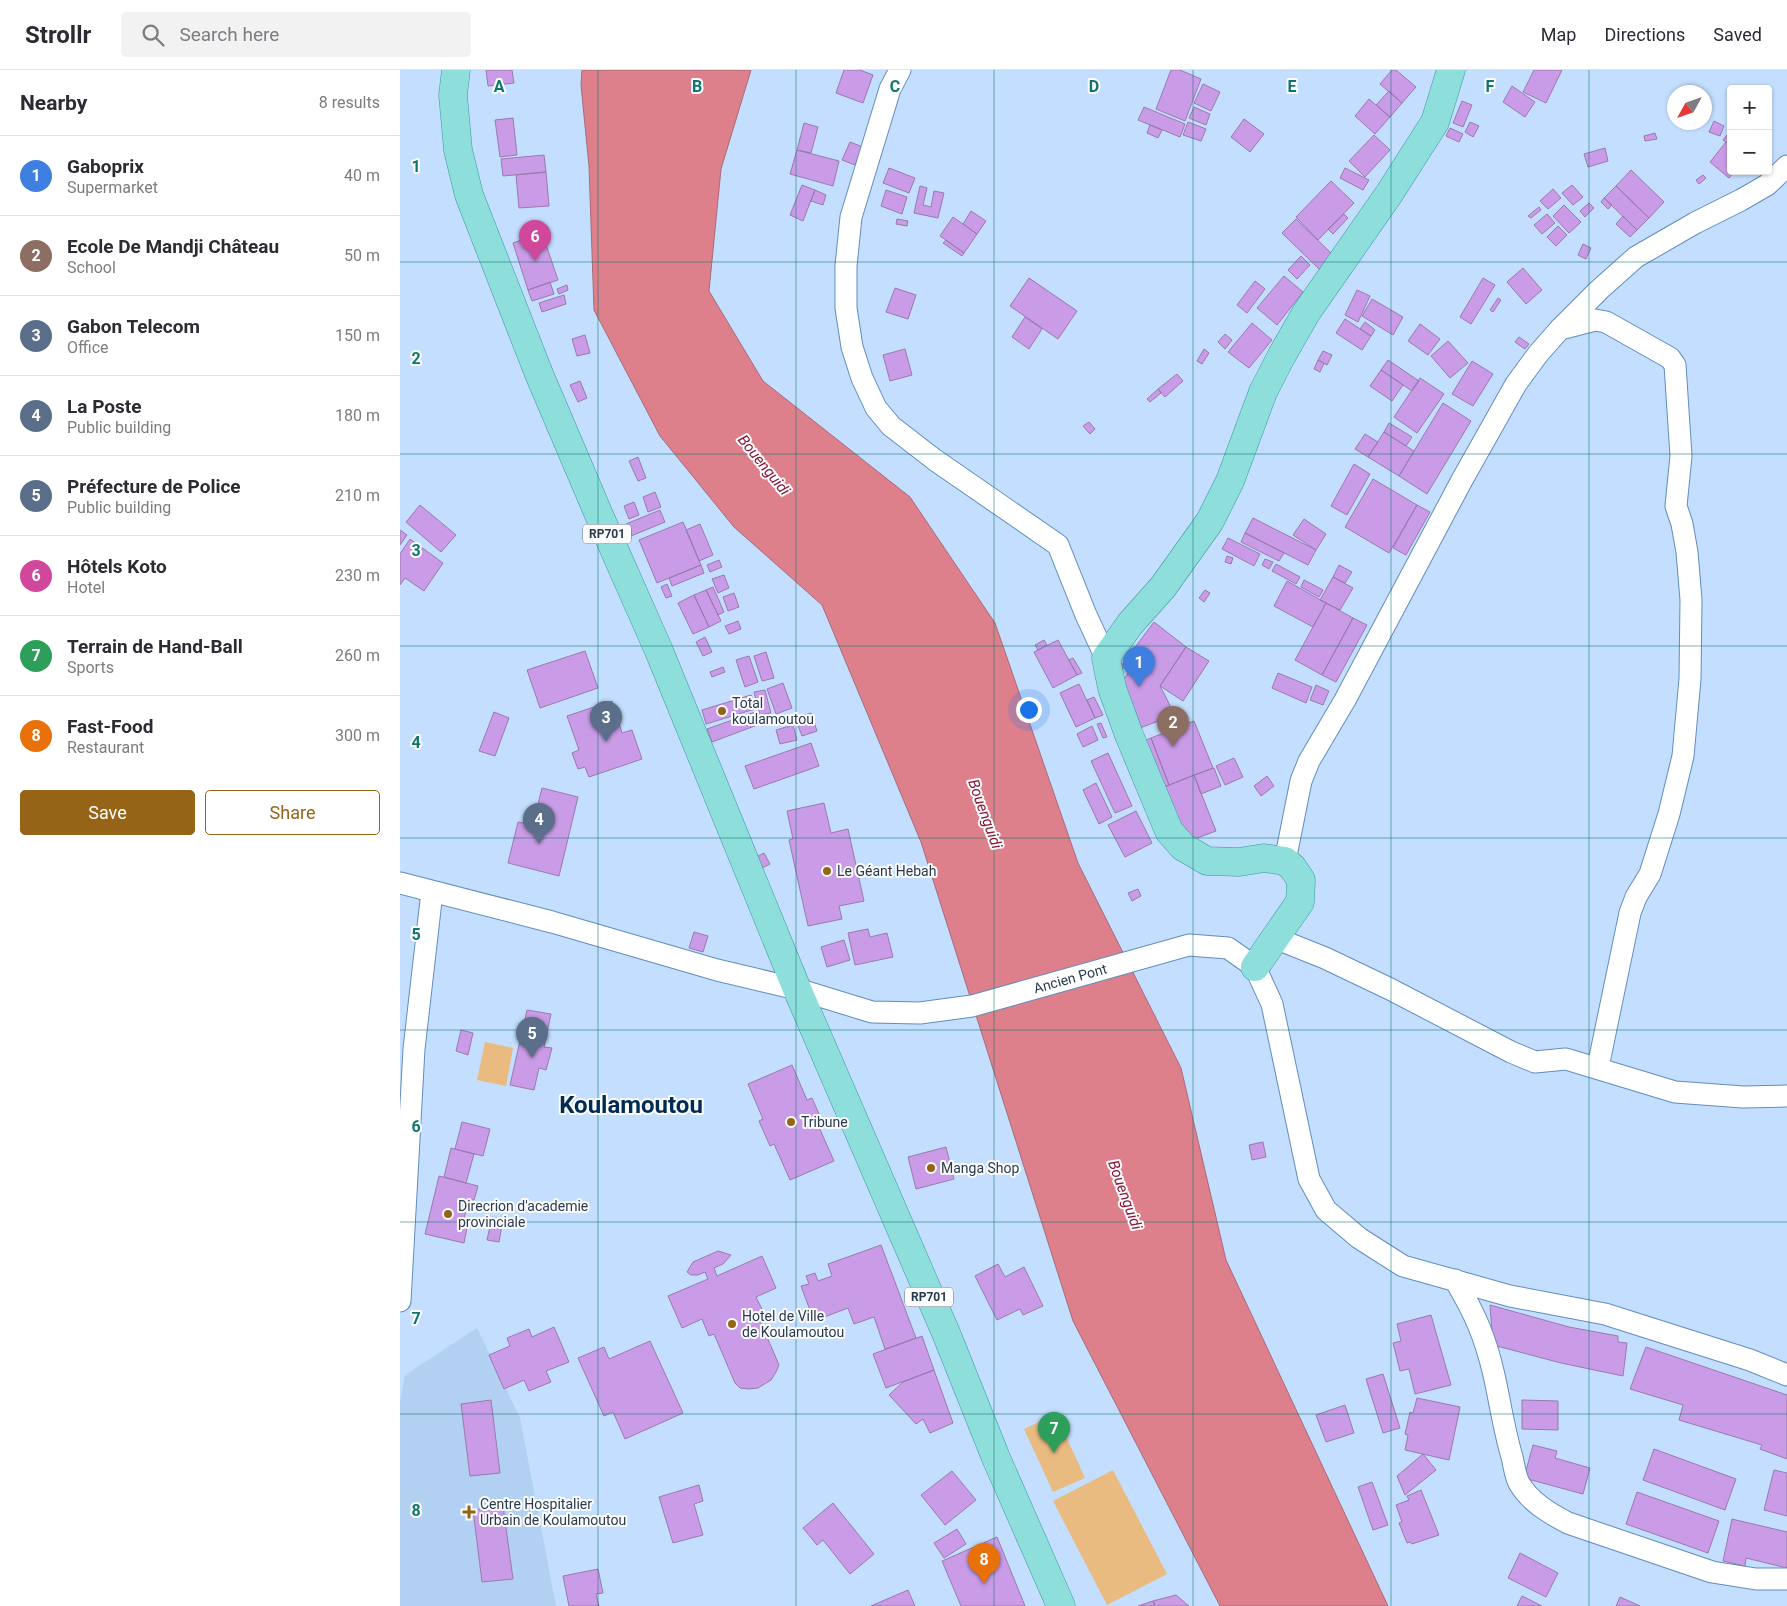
<!DOCTYPE html>
<html lang="en">
<head>
<meta charset="utf-8">
<style>
	body { margin:0; font-family:Roboto,sans-serif; background:#f2f2f3; color:#2b2b33 }
	.controls { position:absolute; right:15px; top:15px; display:grid; overflow:hidden; border-radius:5px; box-shadow:0 1px 4px #0004 }
	.controls button { width:45px; height:45px; display:grid; place-items:center; padding:0; border:0; border-bottom:1px solid #e1e1e2; background:#fff; color:#2b2b33; font:25px sans-serif }
	.compass { position:absolute; left:1267px; top:15px; width:45px; height:45px; border-radius:50%; background:#fff; box-shadow:0 1px 4px #0004; rotate:230deg }
	.you { position:absolute; left:628px; top:639px; width:18px; height:18px; margin:-12px; border:4px solid #fff; border-radius:50%; background:#1a73e8; box-shadow:0 0 0 8px #1a73e833 }
	.badge { display:grid; place-items:center; width:32px; height:32px; border-radius:50%; background:#966416; color:#fff; font-size:16px; font-weight:700 }
	.pin { position:absolute; translate:-50% -41px; filter:drop-shadow(0 1px 2px #0008) }
	.pin::after { content:''; position:absolute; top:26px; width:18px; height:15px; background:inherit; clip-path:polygon(0 0,100% 0,50% 100%) }
	.list { margin:0; padding:0; list-style:none }
	h2 { display:flex; justify-content:space-between; align-items:center; height:65px; margin:0; padding:0 20px; font-size:21px }
	h2 small { font-size:16px; font-weight:400; color:#7c7c81 }
	.list li { display:grid; grid-template-columns:32px 1fr auto; gap:15px; align-items:center; box-sizing:border-box; height:80px; padding:0 20px; border-top:1px solid #e1e1e2 }
	.list b { display:block; font-size:19px; white-space:nowrap }
	.list p { margin:0; font-size:16px; white-space:nowrap; color:#7c7c81 }
	.list em { font-size:16px; font-style:normal; color:#7c7c81 }
	.actions { display:flex; gap:10px; padding:15px 20px }
	.actions a { flex:1; padding:11px 0; border:1px solid #966416; border-radius:5px; text-align:center; font-size:18px; color:#966416 }
	.actions .main { background:#966416; color:#fff }
	.icon { flex:none; width:28px; height:28px; fill:none; stroke:currentColor; stroke-width:2; stroke-linecap:round; stroke-linejoin:round }
	.map { position:relative; flex:none; width:1387px; height:1536px; overflow:hidden }
	header { display:flex; align-items:center; gap:30px; box-sizing:border-box; height:70px; padding:0 25px; background:#fff; border-bottom:1px solid #e1e1e2 }
	header strong { font-size:24px }
	nav { display:flex; gap:28px; margin-inline-start:auto; font-size:18px }
	.search { width:350px; height:45px; background:#f2f2f3; display:flex; align-items:center; gap:12px; box-sizing:border-box; padding:0 18px; border-radius:5px; color:#7c7c81; font-size:19px }
	main { display:flex }
	aside { flex:1; background:#fff }
	.map>svg:first-child { display:block }
	.built { fill:#b1d0f2 }
	.green { fill:#e9bb81 }
	.water { fill:#dd808c; stroke:#a76b7a }
	.building { fill:#ca9ce8; stroke:#9a79af }
	.lines { fill:none; stroke-linecap:round; stroke-linejoin:round }
	.minor-casing { stroke:#618dbd; stroke-width:23 }
	.major-casing { stroke:#3a979b; stroke-width:29 }
	.minor { stroke:#fff; stroke-width:21 }
	.major { stroke:#8edfdc; stroke-width:28 }
	.grid { fill:none; stroke:#0f766e; stroke-width:1; stroke-opacity:0.55 }
	.poi-dot { fill:#966416; stroke:#fcfcfc; stroke-width:2 }
	.labels { text-anchor:middle; stroke-width:4; stroke-linejoin:round; paint-order:stroke }
	.shield { fill:#fcfcfc; stroke:#687483; stroke-width:1 }
	.shield-label { font-size:12px; font-weight:bold; fill:#283a4f }
	.poi-label { font-size:14px; fill:#283a4f; stroke:#fcfcfc; text-anchor:start }
	.street-label { font-size:14px; fill:#283a4f; stroke:#fcfcfc }
	.water-label { font-size:15px; font-style:italic; fill:#871735; stroke:#fcfcfc }
	.town-label { font-size:24px; font-weight:bold; fill:#002b54; stroke:#fcfcfc }
	.grid-label { font-size:16px; text-anchor:middle; font-weight:bold; fill:#0f766e; stroke:#fcfcfc; stroke-width:4; stroke-linejoin:round; paint-order:stroke }
</style>
</head>
<body>
<header>
<strong>Strollr</strong>
<div class="search"><svg class="icon" aria-label="search" viewBox="0 0 24 24"><circle cx="10" cy="10" r="6"/><path d="M15 15l6 6"/></svg>Search here</div>
<nav><a>Map</a><a>Directions</a><a>Saved</a></nav>
</header>
<main>
<aside>
<h2>Nearby<small>8 results</small></h2>
<ul class="list">
<li><span class="badge" style="background:#3f7fe0">1</span><div><b>Gaboprix</b><p>Supermarket</p></div><em>40 m</em></li>
<li><span class="badge" style="background:#8d6e63">2</span><div><b>Ecole De Mandji Château</b><p>School</p></div><em>50 m</em></li>
<li><span class="badge" style="background:#5c6f8a">3</span><div><b>Gabon Telecom</b><p>Office</p></div><em>150 m</em></li>
<li><span class="badge" style="background:#5c6f8a">4</span><div><b>La Poste</b><p>Public building</p></div><em>180 m</em></li>
<li><span class="badge" style="background:#5c6f8a">5</span><div><b>Préfecture de Police</b><p>Public building</p></div><em>210 m</em></li>
<li><span class="badge" style="background:#d1479c">6</span><div><b>Hôtels Koto</b><p>Hotel</p></div><em>230 m</em></li>
<li><span class="badge" style="background:#2e9e5b">7</span><div><b>Terrain de Hand-Ball</b><p>Sports</p></div><em>260 m</em></li>
<li><span class="badge" style="background:#e8710a">8</span><div><b>Fast-Food</b><p>Restaurant</p></div><em>300 m</em></li>
</ul>
<div class="actions"><a class="main">Save</a><a>Share</a></div>
</aside>
<div class="map">
<svg width="1387" height="1536" viewBox="0 0 1387 1536">
	<rect width="100%" height="100%" fill="#c3defe"/>
	<path class="built" d="M77,1258L120,1348L156,1536H0V1331L5,1305Z"/>
	<path class="green" d="M85,972L113,978L106,1016L77,1010Z
		M656,1344L685,1408L653,1422L624,1359Z
		M713,1400L767,1504L707,1535L653,1431Z"/>
	<path class="water" d="M182,0H351L321,99L309,221L363,311L510,427L595,553L678,793L781,998L826,1190L988,1536H820L673,1251L521,772L422,535L334,457L260,366L194,240L189,96L181,15Z"/>
	<path class="building" d="M86,0H112L114,13L88,16Z
		M444,0H460L473,5L463,33L436,23Z
		M771,0H780L801,9L785,51L756,39Z
		M992,0H996L1016,17L1002,33L980,14Z
		M1134,0H1162L1146,33L1123,22Z
		M803,14L820,22L811,41L794,33Z
		M1112,16L1135,32L1125,47L1103,32Z
		M989,21L1002,33L990,47L976,35Z
		M969,29L990,47L975,64L955,46Z
		M1062,31L1072,35L1063,57L1053,53Z
		M744,37L785,54L780,67L738,50Z
		M794,37L810,44L806,55L789,48Z
		M113,48L117,85L100,87L95,50Z
		M844,49L864,64L850,82L831,67Z
		M1314,51L1324,56L1320,66L1309,62Z
		M788,52L806,59L801,71L783,65Z
		M1070,52L1079,56L1073,67L1065,62Z
		M404,53L418,57L411,83L397,80Z
		M750,55L762,60L758,68L747,63Z
		M1050,58L1063,64L1059,72L1046,66Z
		M1331,60V76L1323,70Z
		M1255,63L1257,69L1245,71L1244,66Z
		M974,65L990,80L965,107L949,91Z
		M450,72L463,77L455,95L442,90Z
		M1326,72L1331,76V101H1335L1329,108L1310,92Z
		M1205,78L1208,91L1188,97L1184,84Z
		M397,80L439,91L433,116L390,104Z
		M144,85L146,102L103,106L101,89Z
		M489,98L515,108L509,123L483,113Z
		M945,98L969,110L963,120L940,108Z
		M1231,100L1264,132L1249,148L1216,116Z
		M146,102L149,136L119,138L116,105Z
		M1303,105L1306,108L1299,114L1296,110Z
		M931,111L954,133L918,170L896,147Z
		M402,115L415,120L403,151L390,145Z
		M1172,115L1183,127L1173,135L1162,123Z
		M520,116L527,118L523,135L531,137L534,121L544,123L538,148L514,143Z
		M1216,116L1249,148L1237,160L1204,128Z
		M1153,119L1161,128L1148,139L1140,131Z
		M415,120L426,125L423,135L411,131Z
		M486,120L507,127L502,144L481,136Z
		M1204,128L1212,135L1208,139L1201,132Z
		M1189,133L1194,138L1185,147L1180,141Z
		M1164,135L1181,152L1169,163L1153,146Z
		M1139,137L1141,140L1131,148L1128,146Z
		M571,141L586,151L577,164L563,154Z
		M944,144L948,148L933,164L928,159Z
		M1147,144L1155,153L1142,164L1134,155Z
		M1223,146L1237,160L1230,167L1216,154Z
		M553,147L577,164L564,183L540,166Z
		M497,149L508,151L507,156L496,154Z
		M896,149L933,185L919,199L882,163Z
		M1158,156L1167,165L1156,176L1147,167Z
		M142,163L158,210L128,220L113,173Z
		M546,170L564,183L562,186L543,173Z
		M1183,174L1191,178L1186,189L1178,185Z
		M901,186L910,195L897,209L888,200Z
		M1123,198L1142,220L1126,234L1107,212Z
		M884,206L903,222L877,255L857,238Z
		M629,208L677,241L658,269L610,236Z
		M1083,208L1095,215L1071,254L1060,247Z
		M855,211L865,219L847,243L837,235Z
		M150,212L154,224L132,231L128,220Z
		M167,215L168,220L159,224L157,219Z
		M495,218L516,225L508,249L486,242Z
		M957,220L970,226L958,252L945,245Z
		M164,225L166,234L142,242L139,233Z
		M1098,228L1101,230L1093,242L1090,240Z
		M972,229L1003,247L993,265L962,246Z
		M625,247L642,259L629,279L612,267Z
		M945,249L971,266L962,280L936,263Z
		M965,252L975,260L971,266L960,259Z
		M852,253L872,270L849,298L828,282Z
		M1020,254L1040,269L1028,285L1008,271Z
		M825,264L832,270L825,279L818,272Z
		M185,265L190,283L177,286L172,269Z
		M1119,267L1129,274L1125,279L1115,272Z
		M1048,271L1068,293L1050,308L1031,286Z
		M505,279L512,305L490,311L483,285Z
		M804,279L809,283L802,294L797,291Z
		M923,281L932,285L927,295L918,290Z
		M918,290L924,293L920,302L914,299Z
		M988,290L1019,311L1012,321L981,300Z
		M1072,291L1093,304L1073,336L1052,324Z
		M981,300L1003,315L992,331L970,316Z
		M777,304L783,311L765,327L758,319Z
		M1020,308L1044,324L1017,363L994,347Z
		M180,311L187,328L178,332L170,315Z
		M758,319L761,323L750,332L747,329Z
		M1043,333L1071,351L1027,424L999,406Z
		M689,352L695,359L690,364L683,356Z
		M989,353L1012,367L1006,376L984,362Z
		M984,362L1014,381L999,406L968,387Z
		M965,364L978,372L968,387L955,379Z
		M238,387L246,408L238,411L229,391Z
		M954,394L970,404L947,445L931,436Z
		M973,409L1017,435L989,483L945,457Z
		M255,422L261,437L248,442L243,427Z
		M234,432L239,445L229,449L224,436Z
		M20,435L56,465L41,482L6,452Z
		M1017,435L1030,442L1006,485L993,478Z
		M260,440L265,452L231,466L226,454Z
		M853,448L916,480L908,495L845,463Z
		M904,449L926,464L916,480L893,465Z
		M283,452L301,495L257,513L239,470Z
		M300,454L313,485L299,491L286,460Z
		M0,460L7,465L0,475Z
		M845,463L884,483L879,491L841,472Z
		M828,468L860,484L854,496L822,479Z
		M10,469L43,493L24,521L5,508L0,515V484Z
		M827,486L833,488L831,494L825,492Z
		M865,489L873,492L869,499L862,495Z
		M319,490L322,497L310,502L307,495Z
		M876,494L900,507L896,514L872,501Z
		M301,495L304,503L272,516L269,508Z
		M939,495L952,502L945,513L933,507Z
		M324,505L329,518L318,523L312,509Z
		M933,507L953,518L940,540L920,530Z
		M904,510L923,520L919,527L901,517Z
		M887,511L926,533L913,557L874,536Z
		M267,514L272,526L266,528L261,517Z
		M313,517L324,542L318,545L306,520Z
		M306,520L321,551L309,557L294,525Z
		M805,520L810,523L804,532L799,528Z
		M334,523L339,537L328,541L323,527Z
		M294,525L309,557L293,564L278,533Z
		M926,533L953,548L922,605L895,590Z
		M953,548L967,555L936,612L922,605Z
		M338,551L341,559L329,564L325,556Z
		M754,552L786,577L760,616L775,645L737,659L716,621L729,602L721,596Z
		M305,567L312,582L303,586L296,572Z
		M644,570L647,575L638,580L635,575Z
		M658,570L677,605L653,618L634,582Z
		M786,577L809,591L783,631L760,616Z
		M185,581L198,618L140,638L127,600Z
		M366,582L374,608L362,611L354,586Z
		M349,586L358,612L345,617L336,590Z
		M673,588L682,603L677,605L669,590Z
		M323,597L325,602L312,607L310,602Z
		M878,603L912,617L906,633L872,618Z
		M383,613L392,638L376,644L367,619Z
		M679,614L695,648L676,657L660,623Z
		M916,615L929,621L923,635L910,630Z
		M365,620L371,643L360,645L354,622Z
		M351,625L355,639L306,654L302,640Z
		M694,627L703,645L695,648L687,630Z
		M212,631L222,663L232,660L242,689L189,707L185,697L178,699L172,683L179,680L167,646Z
		M94,642L109,648L95,686L79,681Z
		M355,642L360,654L312,672L307,659Z
		M411,643L417,661L402,666L395,648Z
		M794,651L813,698L769,715L751,668Z
		M701,653L707,667L703,668L697,654Z
		M393,655L397,670L380,674L376,660Z
		M692,656L698,670L683,677L677,664Z
		M751,668L769,715L762,718L744,671Z
		M411,673L419,696L354,719L345,696Z
		M708,683L732,736L715,743L691,691Z
		M834,688L843,707L825,715L816,696Z
		M814,698L821,716L801,724L794,705Z
		M794,705L816,761L784,773L762,718Z
		M867,706L874,716L861,726L854,716Z
		M696,713L712,747L699,754L683,720Z
		M142,718L178,727L159,806L108,793L118,752L133,755Z
		M424,733L431,763L448,759L464,831L439,836L442,849L408,856L389,770L393,769L387,741Z
		M736,741L752,773L725,787L708,755Z
		M364,783L370,794L356,801L350,790Z
		M738,819L741,826L732,831L728,823Z
		M468,859L470,867L487,863L493,887L455,895L448,863Z
		M294,862L308,866L303,882L289,878Z
		M444,870L450,890L427,897L421,877Z
		M127,940L151,944L144,977L152,978L146,1000L139,998L134,1020L110,1015Z
		M61,960L73,963L68,985L56,981Z
		M392,995L407,1030L412,1028L423,1053L418,1055L434,1091L390,1110L374,1074L370,1076L359,1051L363,1049L348,1014Z
		M62,1052L90,1059L83,1086L55,1079Z
		M863,1072L866,1087L852,1090L849,1075Z
		M546,1077L554,1109L516,1119L508,1087Z
		M51,1078L74,1084L66,1113L44,1107Z
		M39,1106L78,1116L74,1130L69,1129L62,1157L67,1158L64,1173L25,1164Z
		M92,1147L103,1150L99,1172L87,1170Z
		M481,1175L516,1268L485,1279L474,1247L454,1254L448,1238L414,1251L401,1216L409,1214L406,1206L415,1203L418,1211L432,1206L428,1194Z
		M318,1181L331,1185L323,1194L314,1198L317,1206L362,1186L376,1218L356,1227L364,1243L358,1246L379,1295L376,1302L371,1310L358,1318L349,1319L340,1318L335,1313L314,1264L309,1266L302,1249L282,1258L268,1226L308,1209L305,1202L298,1205H291L287,1202L293,1192Z
		M598,1194L605,1207L624,1197L643,1236L623,1245L620,1239L597,1250L575,1206Z
		M1090,1235L1169,1257L1218,1266V1272L1227,1273L1223,1306L1161,1293L1093,1275Z
		M1031,1245L1051,1315L1015,1324L1009,1299L1000,1301L993,1273L1001,1271L997,1254Z
		M154,1257L169,1292L146,1301L151,1312L129,1321L124,1310L104,1319L89,1285L110,1276L107,1268L129,1259L132,1267Z
		M522,1266L534,1300L486,1318L473,1284Z
		M250,1271L283,1343L225,1369L213,1342L204,1346L178,1288L204,1277L209,1289Z
		M1246,1277L1387,1325V1389L1360,1379L1362,1375L1279,1350L1283,1335L1230,1319Z
		M534,1300L553,1353L530,1363L523,1349L516,1354L489,1325L503,1312Z
		M983,1304L1000,1358L983,1363L966,1309Z
		M1017,1328L1060,1337L1049,1390L1005,1380L1008,1365L1005,1364L1010,1342L1013,1343Z
		M91,1330L100,1403L70,1406L61,1334Z
		M1122,1330L1158,1331V1360L1122,1359Z
		M945,1335L954,1363L926,1372L916,1345Z
		M1133,1375L1157,1381L1155,1388L1190,1398L1183,1424L1124,1408Z
		M1254,1379L1336,1409L1325,1440L1243,1410Z
		M1023,1384L1036,1400L1005,1425L997,1406Z
		M1374,1400L1387,1403V1446L1364,1440Z
		M552,1401L576,1430L545,1455L521,1425Z
		M972,1412L988,1455L973,1460L958,1417Z
		M299,1415L303,1431L294,1434L303,1465L273,1473L259,1427Z
		M1021,1420L1039,1465L1012,1474L1010,1472L1007,1473L999,1453L1002,1452L996,1435L1009,1430L1007,1426Z
		M1237,1422L1319,1451L1308,1483L1226,1454Z
		M433,1433L474,1484L450,1504L423,1470L417,1475L403,1458Z
		M103,1436L113,1509L82,1512L73,1440Z
		M1332,1449L1387,1462V1498L1346,1488L1345,1496L1323,1491Z
		M557,1459L566,1474L544,1488L534,1473Z
		M597,1467L625,1536H561L542,1491Z
		M1120,1483L1158,1503L1146,1527L1108,1508Z
		M198,1499L203,1523L196,1524L199,1536H169L163,1506Z
		M508,1520L515,1536H471Z
		M776,1525L789,1536H755L753,1531Z
		M1122,1526L1142,1536H1117Z
		M1220,1527L1240,1536H1216Z
		M753,1531L755,1536H738Z"/>
	<g class="lines">
		<g class="minor-casing">
			<g id="minor">
				<path d="M500,0L490,19L451,147L446,196V238L452,277L462,308L476,338L491,356L535,390L658,475L686,545L706,588"/>
				<path d="M1160,259L1195,250L1206,252L1270,288L1275,295L1281,386L1276,436L1282,454L1287,482L1291,530L1290,609L1283,686L1269,744L1250,804L1236,827L1230,843L1198,997"/>
				<path d="M885,791L901,711L909,691L945,630L1062,410L1116,314L1138,284L1160,259L1199,220L1236,187L1295,153L1341,130L1367,115L1387,96"/>
				<path id="s1" d="M0,813L152,852L317,900L397,919L472,942L520,943L572,936L789,875L828,878L855,897L872,934L909,1109L926,1140L959,1168L1003,1196L1110,1226L1205,1244L1350,1290L1387,1305"/>
				<path d="M875,868L925,888L990,919L1111,982L1135,992L1166,989L1275,1022L1343,1027L1387,1026"/>
				<path d="M1055,1210C1075,1244 1085,1266 1094,1305C1100,1332 1104,1360 1112,1387C1114,1395 1115,1405 1119,1413C1130,1432 1149,1443 1168,1453L1312,1502L1356,1509H1387"/>
				<path d="M0,1231L14,979L32,822"/>
			</g>
		</g>
		<g class="major-casing">
			<path id="major" d="M56,0L53,25L58,80L69,125L139,304L199,445L259,581L397,919L546,1263L596,1388L661,1536
				M855,897L900,832L901,810L893,798L885,791L864,788L839,792L807,791L783,777L769,761L729,665L712,618L706,588L730,554L763,517L810,451L830,411L863,322L882,285L906,243L989,124L1035,52L1051,0"/>
		</g>
		<use href="#minor" class="minor"/>
		<use href="#major" class="major"/>
	</g>
	<path class="grid" d="M198,0V1536M396,0V1536M594,0V1536M793,0V1536M991,0V1536M1189,0V1536M0,192H1387M0,384H1387M0,576H1387M0,768H1387M0,960H1387M0,1152H1387M0,1344H1387"/>
	<g class="poi-dot">
		<circle cx="322" cy="641" r="5"/>
		<circle cx="427" cy="801" r="5"/>
		<circle cx="391" cy="1052" r="5"/>
		<circle cx="531" cy="1098" r="5"/>
		<circle cx="48" cy="1144" r="5"/>
		<circle cx="332" cy="1254" r="5"/>
		<path d="M66.5 1434.5h5v5h5v5h-5v5h-5v-5h-5v-5h5z"/>
	</g>
	<g class="labels">
		<g class="shield">
			<rect x="183" y="454.5" width="48" height="19" rx="4"/>
			<rect x="505" y="1217.5" width="48" height="19" rx="4"/>
		</g>
		<g class="shield-label">
			<text x="207" y="468">RP701</text>
			<text x="529" y="1231">RP701</text>
		</g>
		<g class="poi-label">
			<text x="332" y="638">Total<tspan x="332" dy="16">koulamoutou</tspan></text>
			<text x="437" y="806">Le Géant Hebah</text>
			<text x="401" y="1057">Tribune</text>
			<text x="541" y="1103">Manga Shop</text>
			<text x="58" y="1141">Direcrion d'academie<tspan x="58" dy="16">provinciale</tspan></text>
			<text x="342" y="1251">Hotel de Ville<tspan x="342" dy="16">de Koulamoutou</tspan></text>
			<text x="80" y="1439">Centre Hospitalier<tspan x="80" dy="16">Urbain de Koulamoutou</tspan></text>
		</g>
		<g class="street-label">
			<text dy="5" stroke="none"><textPath href="#s1" startOffset="692">Ancien Pont</textPath></text>
		</g>
		<g class="water-label">
			<text transform="translate(364 395) rotate(51)" y="5">Bouenguidi</text>
			<text transform="translate(585 744) rotate(70)" y="5">Bouenguidi</text>
			<text transform="translate(725 1125) rotate(70)" y="5">Bouenguidi</text>
		</g>
		<g class="town-label">
			<text x="231" y="1043">Koulamoutou</text>
		</g>
	</g>
	<g class="grid-label">
		<text x="99" y="22">A</text>
		<text x="297" y="22">B</text>
		<text x="495" y="22">C</text>
		<text x="694" y="22">D</text>
		<text x="892" y="22">E</text>
		<text x="1090" y="22">F</text>
		<text x="16" y="102">1</text>
		<text x="16" y="294">2</text>
		<text x="16" y="486">3</text>
		<text x="16" y="678">4</text>
		<text x="16" y="870">5</text>
		<text x="16" y="1062">6</text>
		<text x="16" y="1254">7</text>
		<text x="16" y="1446">8</text>
	</g>
</svg>
<div class="controls">
<button>+</button>
<button>−</button>
</div>
<svg class="compass" viewBox="-18 -18 36 36"><path d="M0-13l5 13h-10z" fill="#e53935"/><path d="M0 13l5-13h-10z" fill="#7c7c81"/></svg>
<div class="you"></div>
<div class="pin badge" style="left:739px;top:617px;background:#3f7fe0">1</div>
<div class="pin badge" style="left:773px;top:677px;background:#8d6e63">2</div>
<div class="pin badge" style="left:206px;top:672px;background:#5c6f8a">3</div>
<div class="pin badge" style="left:139px;top:774px;background:#5c6f8a">4</div>
<div class="pin badge" style="left:132px;top:988px;background:#5c6f8a">5</div>
<div class="pin badge" style="left:135px;top:191px;background:#d1479c">6</div>
<div class="pin badge" style="left:654px;top:1383px;background:#2e9e5b">7</div>
<div class="pin badge" style="left:584px;top:1514px;background:#e8710a">8</div>
</div>
</main>
</body>
</html>
